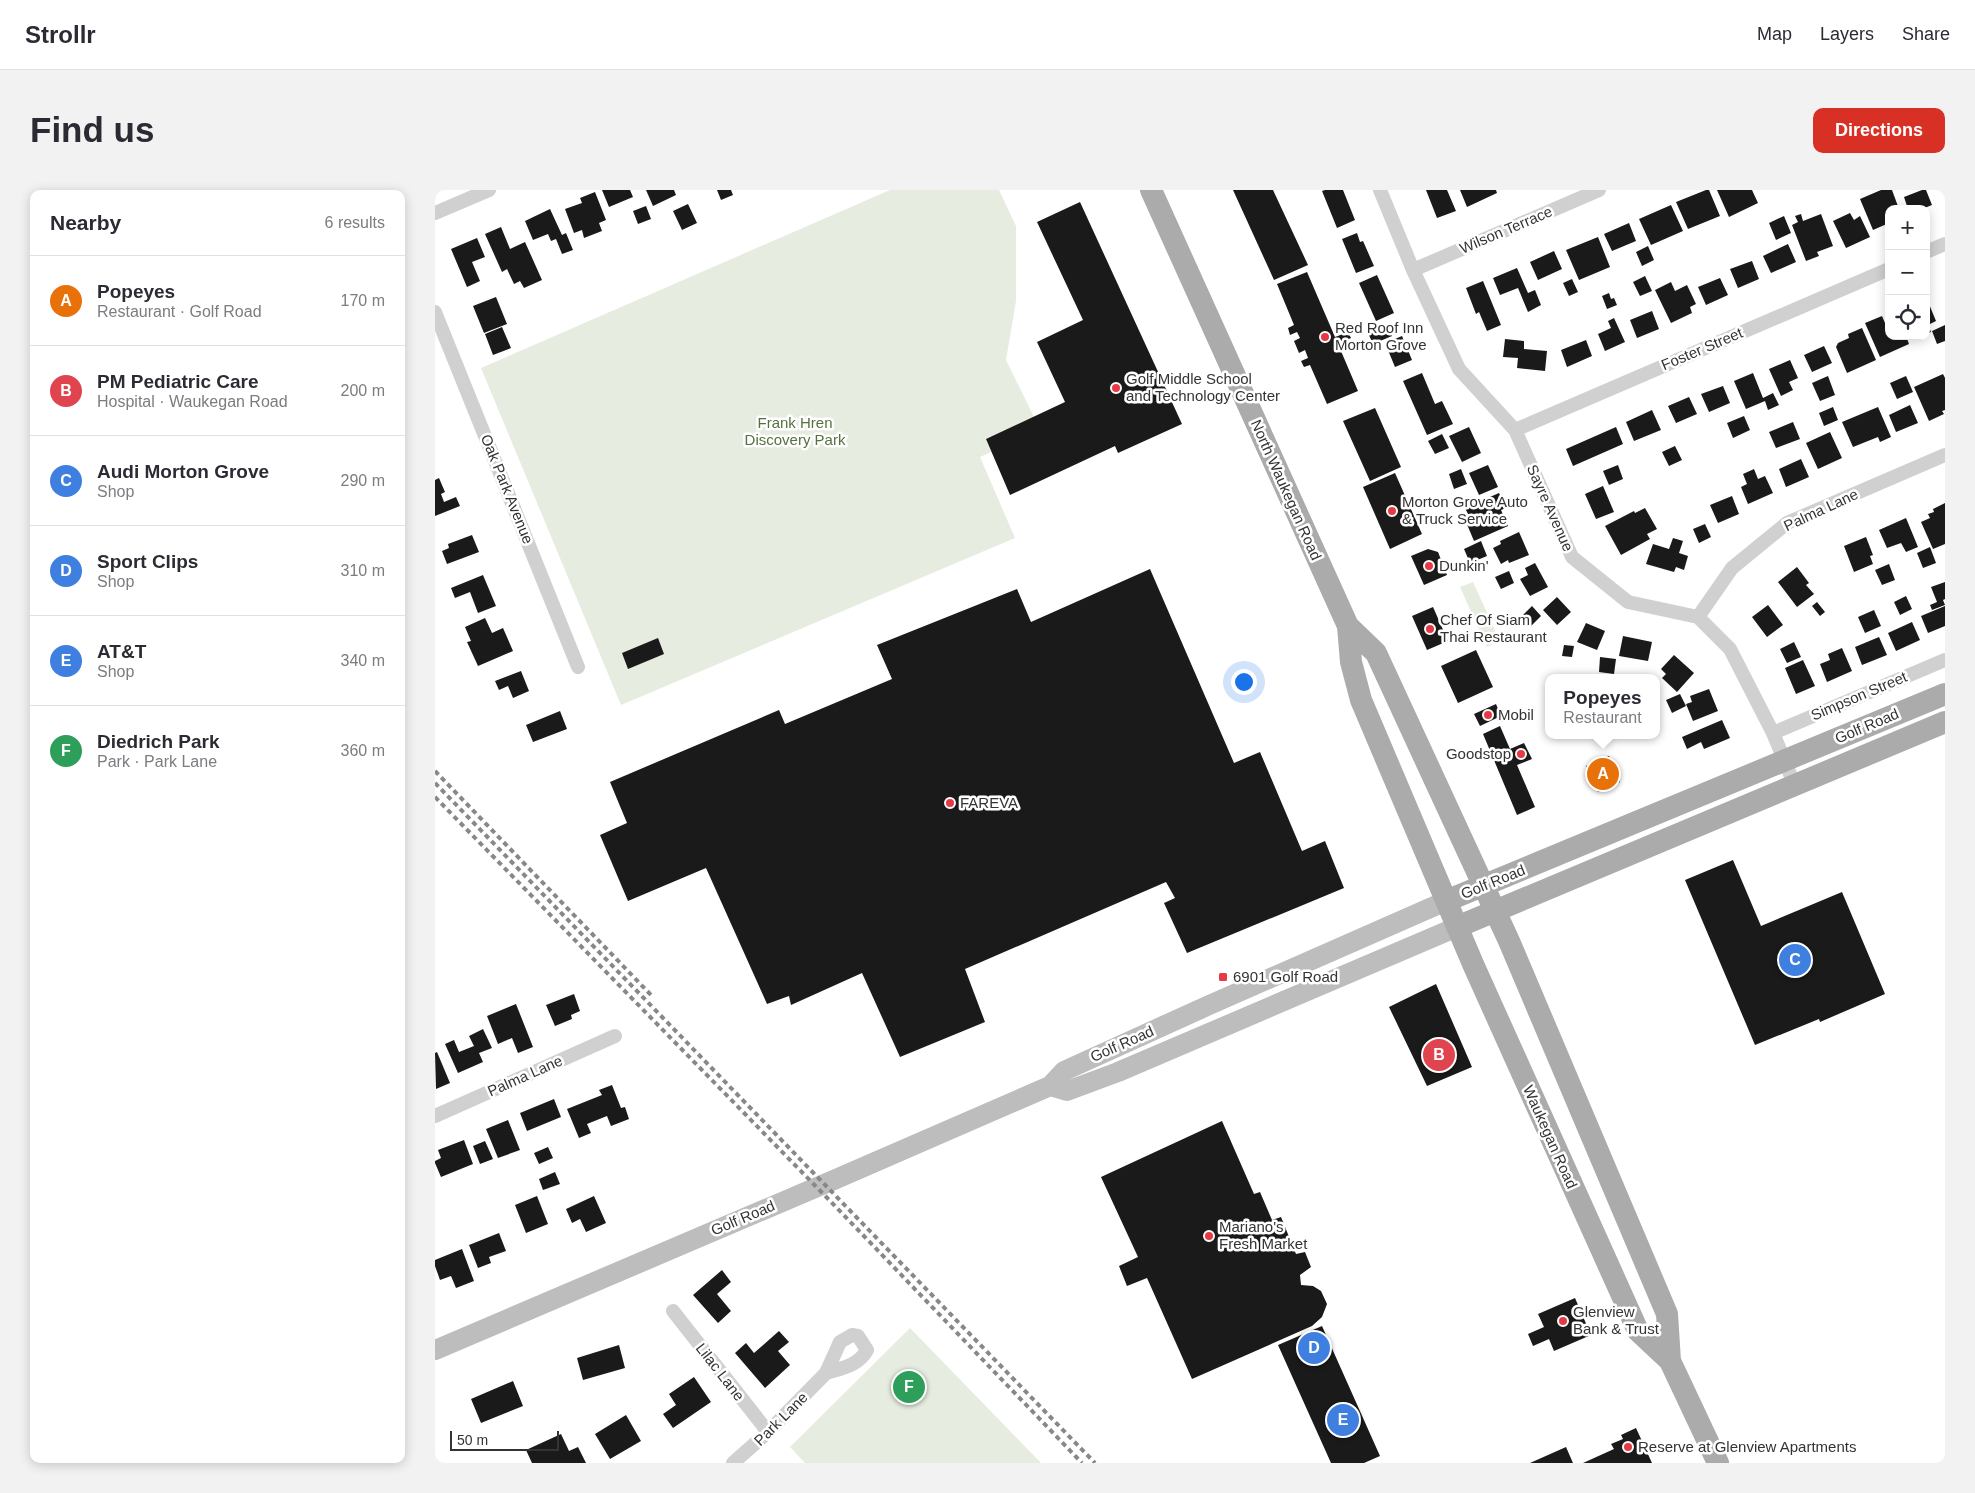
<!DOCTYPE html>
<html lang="en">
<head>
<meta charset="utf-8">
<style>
	body { margin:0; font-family:Helvetica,sans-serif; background:#f2f2f3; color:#2b2b33 }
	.controls { position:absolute; right:15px; top:15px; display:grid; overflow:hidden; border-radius:10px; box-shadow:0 2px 12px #0003 }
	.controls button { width:45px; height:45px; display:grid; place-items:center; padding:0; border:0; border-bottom:1px solid #e1e1e2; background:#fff; color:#2b2b33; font:25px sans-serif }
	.scale { position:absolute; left:15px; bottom:12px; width:109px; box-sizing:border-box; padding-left:5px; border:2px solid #333; border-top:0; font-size:14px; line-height:18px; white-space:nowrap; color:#333; -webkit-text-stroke:4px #fff; paint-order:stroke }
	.you { position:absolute; left:808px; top:491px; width:18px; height:18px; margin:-12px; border:4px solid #fff; border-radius:50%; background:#1a73e8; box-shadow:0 0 0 8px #1a73e833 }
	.badge { display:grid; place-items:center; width:32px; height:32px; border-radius:50%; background:#d93025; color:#fff; font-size:16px; font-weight:700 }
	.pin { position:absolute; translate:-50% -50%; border:2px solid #fff; box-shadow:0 1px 5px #0006 }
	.popup { position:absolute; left:1110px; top:484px; width:115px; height:65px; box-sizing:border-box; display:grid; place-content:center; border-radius:10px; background:#fff; filter:drop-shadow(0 1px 4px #0005); font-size:16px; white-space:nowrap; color:#7c7c81 }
	.popup b { font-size:19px; color:#2b2b33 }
	.popup::after { content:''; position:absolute; left:50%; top:100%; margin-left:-10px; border:10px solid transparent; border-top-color:#fff }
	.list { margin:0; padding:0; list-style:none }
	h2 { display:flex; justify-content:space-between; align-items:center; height:65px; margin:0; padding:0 20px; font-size:21px }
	h2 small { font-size:16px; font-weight:400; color:#7c7c81 }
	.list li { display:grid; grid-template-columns:32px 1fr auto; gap:15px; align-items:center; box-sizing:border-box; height:90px; padding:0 20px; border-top:1px solid #e1e1e2 }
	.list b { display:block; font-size:19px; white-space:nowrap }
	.list p { margin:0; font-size:16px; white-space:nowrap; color:#7c7c81 }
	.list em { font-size:16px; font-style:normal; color:#7c7c81 }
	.icon { flex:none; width:28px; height:28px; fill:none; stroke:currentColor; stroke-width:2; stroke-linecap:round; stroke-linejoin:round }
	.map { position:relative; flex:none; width:1510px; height:1273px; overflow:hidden; border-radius:10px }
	header { display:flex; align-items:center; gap:30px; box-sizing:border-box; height:70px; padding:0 25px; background:#fff; border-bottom:1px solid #e1e1e2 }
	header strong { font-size:24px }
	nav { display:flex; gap:28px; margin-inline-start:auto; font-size:18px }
	.intro { display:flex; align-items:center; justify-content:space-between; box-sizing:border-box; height:120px; padding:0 30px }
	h1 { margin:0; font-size:35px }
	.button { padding:12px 22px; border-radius:10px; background:#d93025; color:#fff; font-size:18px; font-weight:700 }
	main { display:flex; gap:30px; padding:0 30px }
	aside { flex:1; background:#fff; border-radius:10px; box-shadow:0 2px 12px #0003 }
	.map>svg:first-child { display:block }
	.green { fill:#e6ecdf }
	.building { fill:#1a1a1a }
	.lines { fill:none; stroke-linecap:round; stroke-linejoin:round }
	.minor { stroke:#d0d0d0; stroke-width:14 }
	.secondary { stroke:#bdbdbd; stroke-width:20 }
	.primary { stroke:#ababab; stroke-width:22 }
	.rail { stroke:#888; stroke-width:4; stroke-dasharray:5 4; stroke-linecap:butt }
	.poi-dot { fill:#e63946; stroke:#fff; stroke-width:2 }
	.labels { text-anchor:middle; stroke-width:5; stroke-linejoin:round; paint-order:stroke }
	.street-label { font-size:15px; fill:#333; stroke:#fff }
	.poi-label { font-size:15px; fill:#333; stroke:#fff; text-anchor:start }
	.park-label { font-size:15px; fill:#56703f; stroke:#fff }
</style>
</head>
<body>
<header>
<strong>Strollr</strong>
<nav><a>Map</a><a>Layers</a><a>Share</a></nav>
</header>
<div class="intro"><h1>Find us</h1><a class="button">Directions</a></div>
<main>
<aside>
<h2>Nearby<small>6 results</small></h2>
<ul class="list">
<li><span class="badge" style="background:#e8710a">A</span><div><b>Popeyes</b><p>Restaurant · Golf Road</p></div><em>170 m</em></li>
<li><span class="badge" style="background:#e0444e">B</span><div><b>PM Pediatric Care</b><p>Hospital · Waukegan Road</p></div><em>200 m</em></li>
<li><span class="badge" style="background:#3f7fe0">C</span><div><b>Audi Morton Grove</b><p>Shop</p></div><em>290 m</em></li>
<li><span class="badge" style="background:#3f7fe0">D</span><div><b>Sport Clips</b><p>Shop</p></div><em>310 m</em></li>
<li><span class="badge" style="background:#3f7fe0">E</span><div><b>AT&amp;T</b><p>Shop</p></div><em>340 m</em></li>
<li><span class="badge" style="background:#2e9e5b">F</span><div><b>Diedrich Park</b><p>Park · Park Lane</p></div><em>360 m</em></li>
</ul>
</aside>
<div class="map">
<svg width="1510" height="1273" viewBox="0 0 1510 1273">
	<rect width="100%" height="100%" fill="#fff"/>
	<path class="green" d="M455,0H564L581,36V111L571,170L599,227L551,249L556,262L545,267L580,348L186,515L46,178Z
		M1038,392L1065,451L1052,457L1025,397Z
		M475,1138L606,1273H370L355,1257Z"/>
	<path class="building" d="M167,0H195L198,7L174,17Z
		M211,0H239L241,5L218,16Z
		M282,0H296L298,5L286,10Z
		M798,0H838L873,75L839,90Z
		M890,0H908L920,30L902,38L887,1Z
		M991,0H1012L1021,21L1002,28Z
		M1025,0H1061L1062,3L1032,17Z
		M1271,0H1274L1285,26L1253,39L1241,12Z
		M1282,0H1317L1323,13L1294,27Z
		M1446,0H1457L1464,19H1454V33L1438,40L1425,9Z
		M1487,0H1491L1497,15L1487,19H1473L1469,7Z
		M160,2L171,30L164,33L167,41L149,48L147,40L139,43L130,19L147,13L145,8Z
		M645,12L747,234L683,263L680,256L575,305L551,249L630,212L602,152L648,130L602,32Z
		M253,14L262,33L247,40L238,21Z
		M1236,15L1248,41L1216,55L1204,29Z
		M211,16L216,29L203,34L198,21Z
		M115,19L127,45L131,43L138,60L127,64L121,49L116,51L113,44L98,50L90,31Z
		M1415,23L1419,30L1425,26L1435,47L1411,58L1398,31Z
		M1366,24L1368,31L1386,24L1398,56L1382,62L1384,66L1371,71L1357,35L1363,32L1360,26Z
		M1349,26L1356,43L1341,50L1334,33Z
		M1194,33L1201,51L1177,61L1169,44Z
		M66,37L75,59L90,52L107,90L89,98L85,91L79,94L72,79L67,82L50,44Z
		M922,43L925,52L928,51L939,76L921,83L907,49Z
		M1163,47L1175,77L1144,90L1131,60Z
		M42,48L50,67L37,72L45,91L32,97L16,59Z
		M1353,54L1361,72L1336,83L1328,66Z
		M1213,56L1219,70L1207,76L1201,62Z
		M1119,61L1127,79L1103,90L1095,72Z
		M1317,71L1324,89L1303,98L1295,79Z
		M1082,78L1093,103L1100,100L1106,115L1093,122L1083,98L1065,105L1058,88Z
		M872,82L900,147L913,142L916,148L903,154L923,201L892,214L875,175L869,177L866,171L873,168L870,160L864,163L859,151L865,148L862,142L855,145L853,138L859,135L842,94Z
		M942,85L959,123L941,131L924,93Z
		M1210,86L1217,101L1205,106L1198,92Z
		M1285,88L1293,105L1271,115L1263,97Z
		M1137,89L1143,102L1134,106L1128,93Z
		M1048,91L1066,135L1052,141L1044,122L1041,124L1031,98Z
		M1236,92L1240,101L1252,95L1261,114L1255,117L1257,123L1236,133L1220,100Z
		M1174,103L1176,109L1179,108L1182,115L1172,119L1167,106Z
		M61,107L72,134L49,143L38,116Z
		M1494,114L1501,131L1493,135L1496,142L1491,144V115Z
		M1217,121L1224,139L1202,148L1195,130Z
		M1447,126L1450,133L1454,132V146H1471L1474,154L1445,167L1430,133Z
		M1179,128L1190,152L1170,161L1163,144L1176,138L1173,131Z
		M951,135L957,146L938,154L933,143Z
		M1510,135V151L1502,154L1497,141Z
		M67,137L76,158L58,165L50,144Z
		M1427,138L1441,170L1412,183L1401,157L1403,153L1414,148L1413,144Z
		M967,146L977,170L960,177L950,153Z
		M1070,149L1089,151V159L1112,161L1110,181L1082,178L1083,168L1068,167Z
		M1151,150L1157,166L1132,177L1126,160Z
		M1389,156L1397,173L1377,182L1369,165Z
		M1355,170L1363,188L1354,192L1358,200L1346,206L1334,179Z
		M987,183L1000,214L1007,211L1018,234L992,245L968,191Z
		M1318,183L1328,208L1338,203L1344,215L1333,220L1330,211L1311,219L1299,191Z
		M1508,184L1510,188V220L1507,221L1509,224L1494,231L1479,197Z
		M1393,186L1400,205L1385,211L1377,193Z
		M1471,186L1478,202L1462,209L1455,193Z
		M1288,196L1295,213L1274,222L1266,204Z
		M1254,207L1262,224L1241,233L1233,216Z
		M1475,215L1483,233L1461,242L1454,225Z
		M1398,217L1403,230L1389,236L1384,223Z
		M1443,217L1456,247L1445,252L1443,247L1418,257L1407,232Z
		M940,218L966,277L935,291L908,231Z
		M1217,220L1226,240L1199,251L1191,232Z
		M1309,226L1315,240L1298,248L1292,233Z
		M1358,232L1365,249L1341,258L1334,242Z
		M1034,237L1046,263L1027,272L1014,246Z
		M1181,237L1188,254L1138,276L1131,259Z
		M1395,242L1407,268L1383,279L1371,253Z
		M1007,244L1014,258L1000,264L993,251Z
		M1240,256L1247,270L1234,276L1227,262Z
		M1366,269L1374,287L1351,297L1344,279Z
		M1053,275L1063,297L1044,305L1034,283Z
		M1183,275L1188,289L1174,295L1168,281Z
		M1026,279L1032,294L1019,299L1014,284Z
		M1319,279L1323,289L1330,286L1338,303L1313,314L1306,297L1312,294L1308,284Z
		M960,283L987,344L955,359L928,297Z
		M4,288L10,302L6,304L9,312L21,307L25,316L0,326V290Z
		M1168,296L1179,322L1161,329L1150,304Z
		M1064,303L1071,318L1066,320L1073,336L1039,351L1031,332L1036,330L1030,318Z
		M1297,306L1304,324L1283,333L1275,315Z
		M1510,313V354L1498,359L1486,332L1495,328L1493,324L1499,322L1498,319Z
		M1210,318L1222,339L1212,344L1215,349L1186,365L1170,336L1199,321L1200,323Z
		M1471,328L1483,357L1471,362L1466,353L1452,358L1444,340Z
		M1270,334L1276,347L1264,353L1258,339Z
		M1084,342L1094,365L1074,373L1073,370L1066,374L1058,358L1066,354L1065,351Z
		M37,345L44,362L12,374L7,361L14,358L13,354Z
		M1431,347L1438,365L1435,366L1438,374L1419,382L1409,356Z
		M1238,348L1248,351L1244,363L1253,366L1249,380L1241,377L1239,382L1211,374L1218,354L1234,359Z
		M1046,351L1052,366L1035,373L1029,359Z
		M1495,357L1501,373L1488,378L1482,363Z
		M993,359L1003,362L1012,385L989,395L976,366Z
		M1100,373L1113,397L1095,406L1085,389L1093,385L1090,378Z
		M1454,374L1460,390L1447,395L1440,380Z
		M1362,377L1374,393L1371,395L1379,404L1362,417L1343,392Z
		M715,379L799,573L825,562L867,661L890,651L909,698L752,763L729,713L740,708L731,692L530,779L550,832L465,867L427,783L356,815L354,806L332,814L271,678L193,711L165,645L192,633L175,592L344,520L350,534L457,489L442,455L582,399L596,432Z
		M1074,381L1079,393L1066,399L1060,387Z
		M48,385L61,416L43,423L35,402L20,408L16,398Z
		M1510,392V409L1508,410L1510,415L1497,420L1495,415L1502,412L1496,397Z
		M1471,406L1477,419L1465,425L1459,412Z
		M1122,407L1136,422L1122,435L1108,420Z
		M1382,412L1390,422L1385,426L1377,416Z
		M1333,415L1348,435L1332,447L1317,427Z
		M1097,416L1106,426L1096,436L1087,426Z
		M1510,416V436L1493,443L1486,426Z
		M998,417L1013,451L992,460L977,426Z
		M1439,420L1446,436L1430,443L1423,427Z
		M50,428L57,443L68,438L78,461L43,476L32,452L36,451L30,437Z
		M1477,432L1485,450L1461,461L1453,443Z
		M1151,433L1170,441L1162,460L1142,452Z
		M1188,446L1217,452L1213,471L1184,466Z
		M1444,447L1452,465L1427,475L1420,457Z
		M223,448L229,464L193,479L187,463Z
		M1359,452L1366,467L1352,473L1345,459Z
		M1129,455L1139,456L1137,467L1127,466Z
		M1407,458L1417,481L1392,492L1385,474L1395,470L1393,464Z
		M1041,460L1058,497L1023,513L1006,476Z
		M1239,465L1259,483L1242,502L1227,488L1231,484L1226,479Z
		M1165,467L1181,469L1179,484L1164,482Z
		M1368,470L1380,496L1361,504L1350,478Z
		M86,481L94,501L78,508L73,496L64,500L60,491Z
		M1274,499L1283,521L1258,531L1251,514L1257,512L1255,506Z
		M1245,504L1251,516L1237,523L1231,510Z
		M1061,514L1066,526L1045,536L1039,524Z
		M125,521L132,539L98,552L91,535Z
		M1287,530L1295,548L1269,559L1266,552L1252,559L1247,547Z
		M1065,536L1075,559L1089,553L1097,569L1082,575L1100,617L1082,625L1048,544Z
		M1174,566L1185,592L1163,602L1151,576Z
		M1298,670L1326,736L1407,702L1450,804L1385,832L1384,829L1320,855L1250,690Z
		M1001,794L1037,877L992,896L954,817Z
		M139,804L145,821L136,825L137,829L120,836L111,815Z
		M81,814L98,857L83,863L77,848L63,854L52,826Z
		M48,839L57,858L44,863L48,872L23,883L10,854L19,850L24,862L39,856L34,846Z
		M2,862L15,893L1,899L0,863Z
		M177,895L186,918L190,917L194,929L176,936L172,926L152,934L156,943L144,948L132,919L167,905L164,900Z
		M119,909L126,927L92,941L85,923Z
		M73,930L85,960L63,968L51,939Z
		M787,931L819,1004L825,1002L837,1030L846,1027L861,1064L870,1062L876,1077L865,1085L866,1095L878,1096L886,1101L892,1114L887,1127L877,1136L757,1189L712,1088L692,1096L684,1076L703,1067L666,987Z
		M29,950L38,974L6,987L0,973V971L6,968L3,960Z
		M50,951L58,969L45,974L38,956Z
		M113,957L118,968L104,974L99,963Z
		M120,982L125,994L108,1000L104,989Z
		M102,1006L113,1034L91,1043L80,1015Z
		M159,1006L171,1033L151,1042L145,1029L137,1033L131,1019Z
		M64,1043L71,1061L54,1067L56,1073L43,1078L34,1055Z
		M27,1059L39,1091L21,1098L16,1086L5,1090L0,1076V1070Z
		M287,1080L296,1092L282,1104L296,1121L283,1133L258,1105Z
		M1140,1108L1156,1145L1119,1161L1114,1149L1098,1156L1093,1144L1109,1137L1103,1124Z
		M887,1136L945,1266L929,1273H896L843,1155Z
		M344,1141L354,1152L343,1161L355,1175L330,1198L300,1163L311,1153L319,1163Z
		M184,1155L190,1178L148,1190L142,1168Z
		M259,1187L276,1212L238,1238L228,1224L241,1215L234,1204Z
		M78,1191L88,1216L46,1233L36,1209Z
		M191,1225L206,1251L175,1269L160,1244Z
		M1201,1238L1217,1273H1148L1179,1259L1176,1254L1188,1249L1186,1245Z
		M126,1244L134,1261L143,1257L151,1273H97L91,1260Z
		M1131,1257L1138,1273H1095Z"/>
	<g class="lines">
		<path class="minor" d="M945,0L978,80L1024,179L1080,240L1137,367L1193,412L1263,427L1295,459L1338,543L1360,596
			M0,23L54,0
			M1491,62L1510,54
			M978,80L1164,0
			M0,122L143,477
			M1080,240L1454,79
			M1263,427L1297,378L1352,333L1510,265
			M1338,543L1510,470
			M0,926L180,846
			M238,1121L333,1242
			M298,1273L333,1242L391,1183L405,1152L417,1145L423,1146L432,1160C423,1176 407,1178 391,1183"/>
		<path class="secondary" d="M615,896L632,901L683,882L1022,737
			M0,1160L401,989L615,896L629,881L772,816L1011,711"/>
		<path class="primary" d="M716,0L913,436L916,472L926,510L1038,774L1203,1141L1235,1171L1283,1273
			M913,436L941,463L1074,751L1232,1124L1235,1171
			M1011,711L1510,504
			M1022,737L1510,532"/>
		<path class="rail" d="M0,581L217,806
			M0,593L660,1273
			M0,607L402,1018L647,1273"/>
	</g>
	<g class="poi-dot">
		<circle cx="890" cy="147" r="5"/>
		<circle cx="681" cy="198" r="5"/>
		<circle cx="957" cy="321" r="5"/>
		<circle cx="994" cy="376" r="5"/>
		<circle cx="995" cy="439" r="5"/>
		<circle cx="1053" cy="525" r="5"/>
		<circle cx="1086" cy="564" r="5"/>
		<circle cx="515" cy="613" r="5"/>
		<rect x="783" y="782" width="10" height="10" rx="2.5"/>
		<circle cx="774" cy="1046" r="5"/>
		<circle cx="1128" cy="1131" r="5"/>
		<circle cx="1193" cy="1257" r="5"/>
	</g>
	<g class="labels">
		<g class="street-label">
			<text transform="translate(1071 40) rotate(-23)" y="5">Wilson Terrace</text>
			<text transform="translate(1267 159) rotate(-23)" y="5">Foster Street</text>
			<text transform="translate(72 299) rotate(68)" y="5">Oak Park Avenue</text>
			<text transform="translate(851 300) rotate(66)" y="5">North Waukegan Road</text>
			<text transform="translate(1115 318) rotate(66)" y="5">Sayre Avenue</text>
			<text transform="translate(1386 320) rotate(-25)" y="5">Palma Lane</text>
			<text transform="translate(1424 506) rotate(-23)" y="5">Simpson Street</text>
			<text transform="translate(1432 536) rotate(-23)" y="5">Golf Road</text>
			<text transform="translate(1058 692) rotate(-22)" y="5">Golf Road</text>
			<text transform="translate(687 854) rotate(-24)" y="5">Golf Road</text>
			<text transform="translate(90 886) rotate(-24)" y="5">Palma Lane</text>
			<text transform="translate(1115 947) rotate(66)" y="5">Waukegan Road</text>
			<text transform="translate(308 1028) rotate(-23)" y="5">Golf Road</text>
			<text transform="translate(285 1182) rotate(52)" y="5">Lilac Lane</text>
			<text transform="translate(346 1229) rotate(-45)" y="5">Park Lane</text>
		</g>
		<g class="poi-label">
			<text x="900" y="143">Red Roof Inn<tspan x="900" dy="17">Morton Grove</tspan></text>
			<text x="691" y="194">Golf Middle School<tspan x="691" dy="17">and Technology Center</tspan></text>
			<text x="967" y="317">Morton Grove Auto<tspan x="967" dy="17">&amp; Truck Service</tspan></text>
			<text x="1004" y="381">Dunkin'</text>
			<text x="1005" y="435">Chef Of Siam<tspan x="1005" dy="17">Thai Restaurant</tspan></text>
			<text x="1063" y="530">Mobil</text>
			<text x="1076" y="569" text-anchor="end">Goodstop</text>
			<text x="525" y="618">FAREVA</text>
			<text x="798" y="792">6901 Golf Road</text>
			<text x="784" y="1042">Mariano's<tspan x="784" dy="17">Fresh Market</tspan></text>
			<text x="1138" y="1127">Glenview<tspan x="1138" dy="17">Bank &amp; Trust</tspan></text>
			<text x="1203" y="1262">Reserve at Glenview Apartments</text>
		</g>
		<g class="park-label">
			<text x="360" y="238">Frank Hren<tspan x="360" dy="17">Discovery Park</tspan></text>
		</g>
	</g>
</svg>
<div class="controls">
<button>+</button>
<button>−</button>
<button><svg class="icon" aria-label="locate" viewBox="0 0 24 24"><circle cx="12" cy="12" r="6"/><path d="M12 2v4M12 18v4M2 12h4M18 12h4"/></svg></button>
</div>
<div class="scale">50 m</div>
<div class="you"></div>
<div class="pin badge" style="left:1168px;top:584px;background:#e8710a">A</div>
<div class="popup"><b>Popeyes</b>Restaurant</div>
<div class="pin badge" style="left:1004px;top:865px;background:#e0444e">B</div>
<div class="pin badge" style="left:1360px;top:770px;background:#3f7fe0">C</div>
<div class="pin badge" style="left:879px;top:1158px;background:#3f7fe0">D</div>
<div class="pin badge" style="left:908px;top:1230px;background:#3f7fe0">E</div>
<div class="pin badge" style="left:474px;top:1197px;background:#2e9e5b">F</div>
</div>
</main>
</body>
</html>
